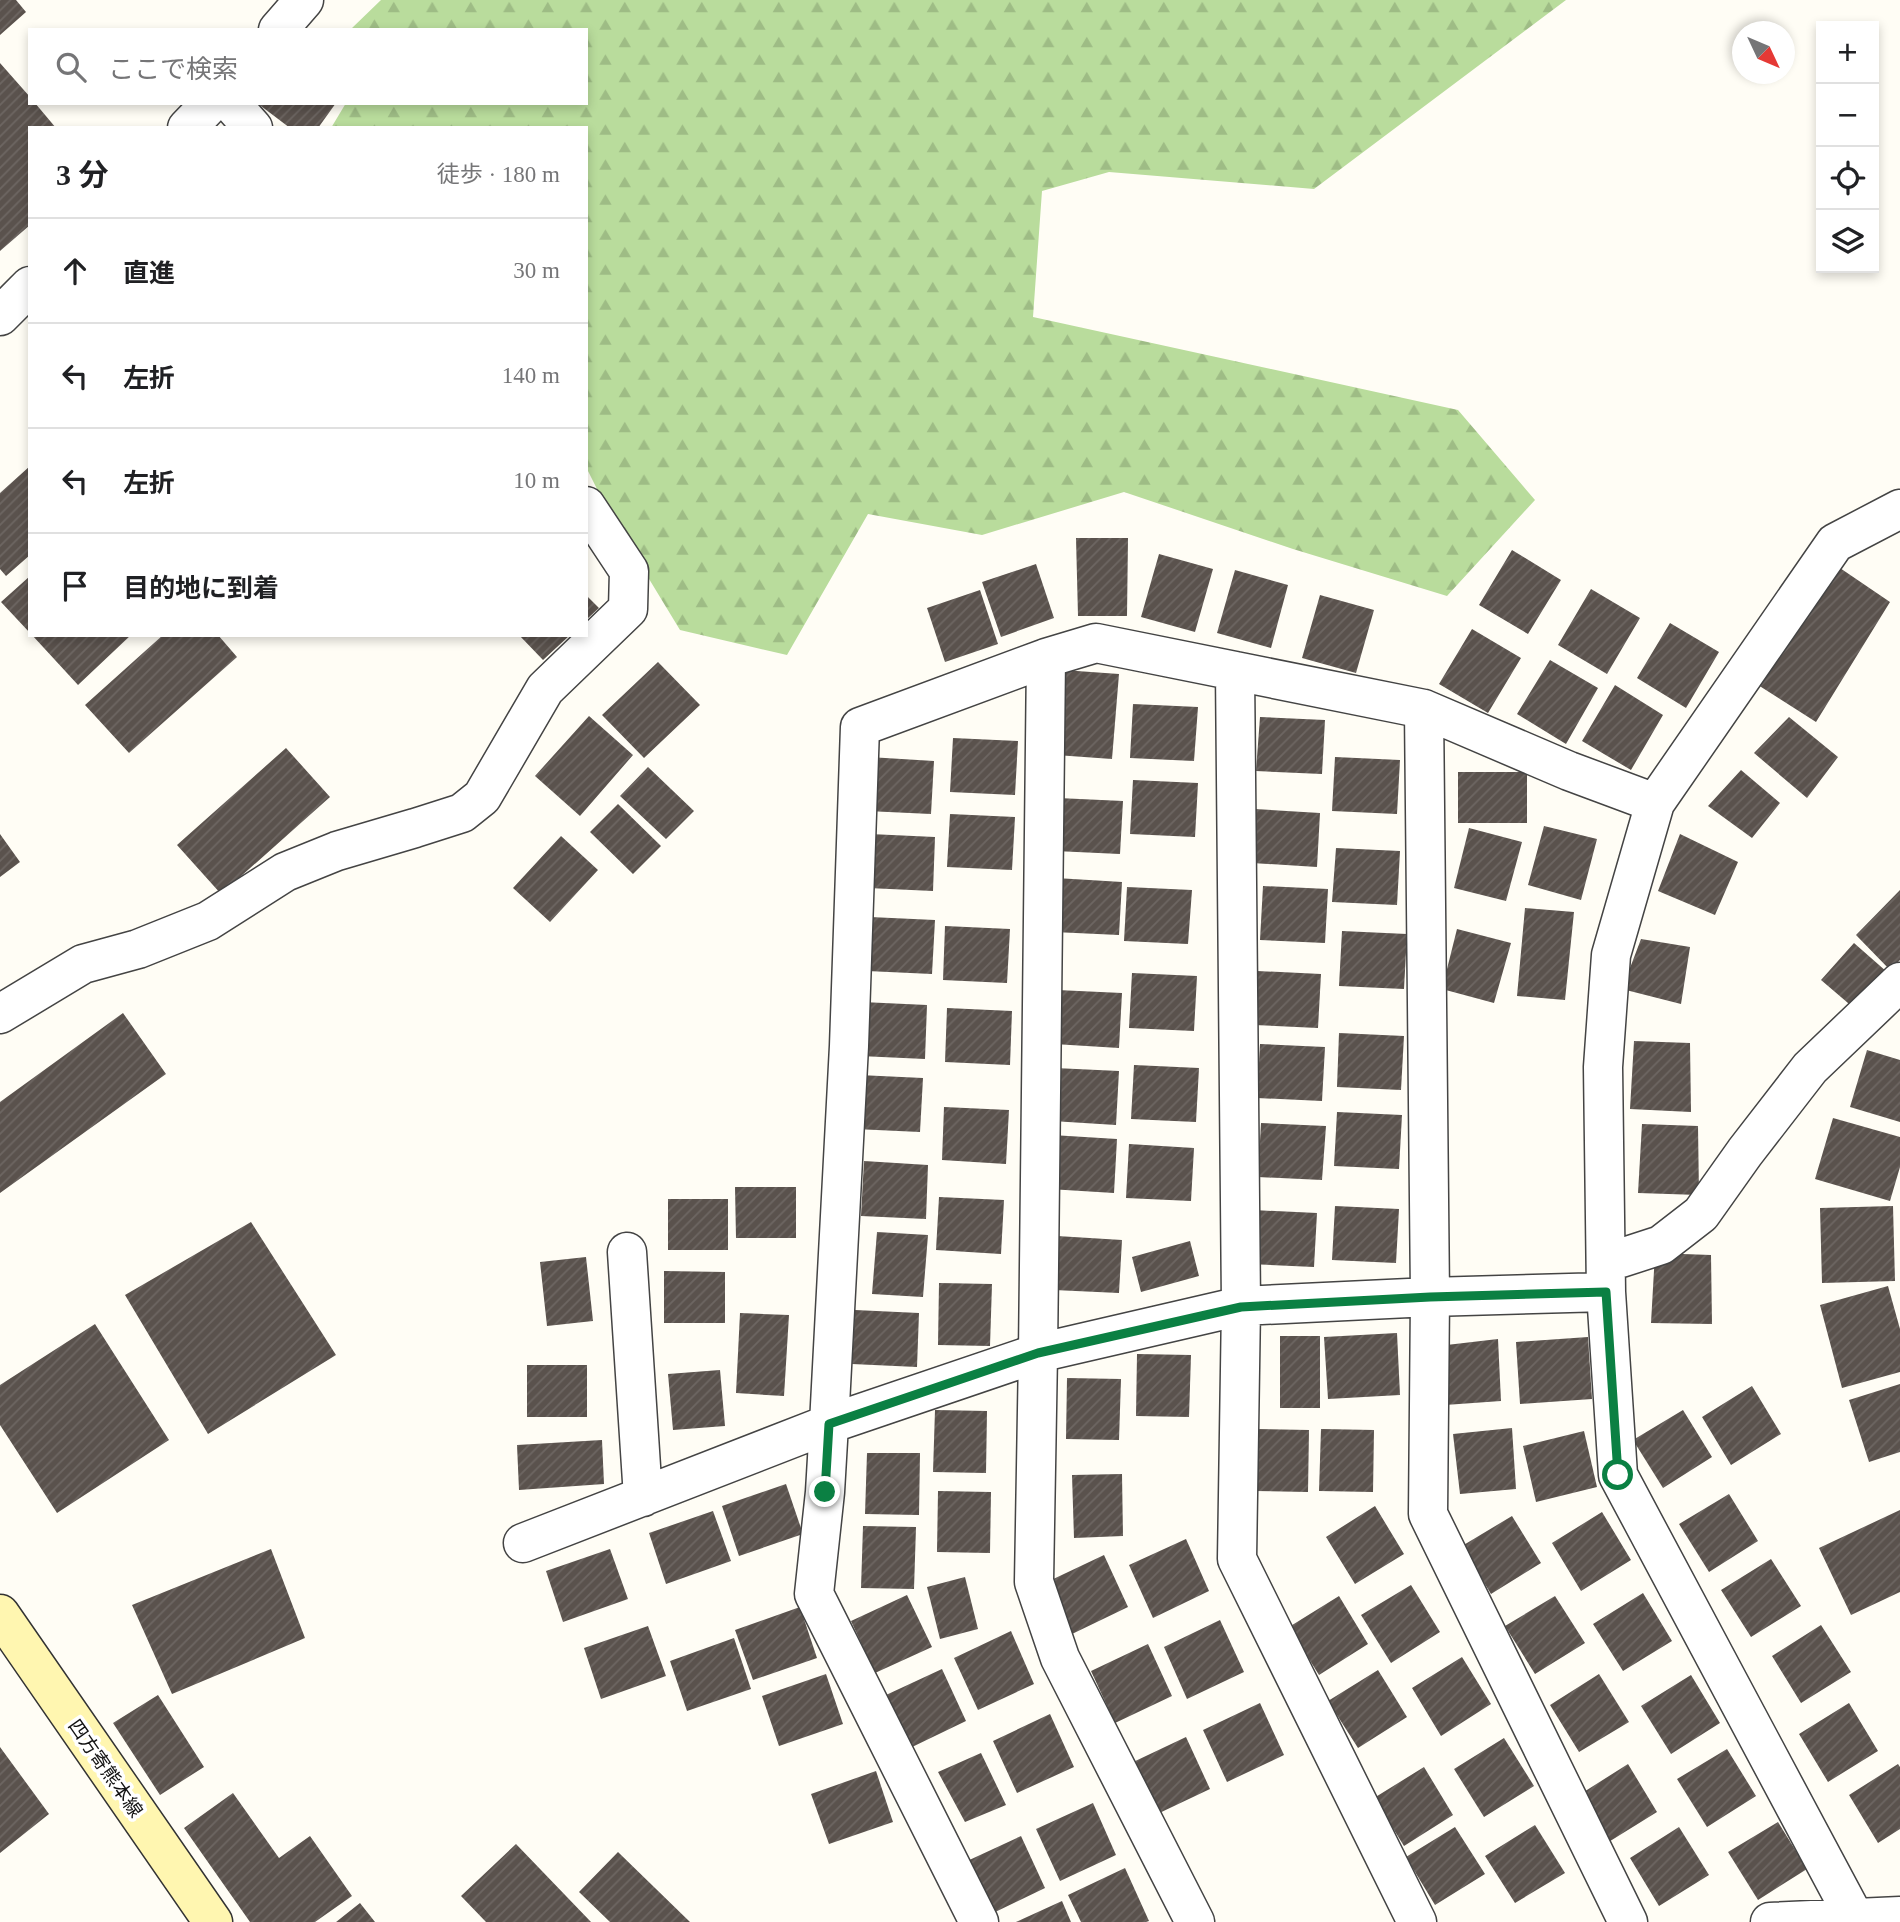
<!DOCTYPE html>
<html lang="ja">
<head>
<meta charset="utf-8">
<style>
	body { margin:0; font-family:"Times New Roman","Noto Sans JP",serif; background:#f2f2f2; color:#202124 }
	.controls { position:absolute; right:21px; top:21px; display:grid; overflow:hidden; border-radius:0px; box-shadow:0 4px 10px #0003 }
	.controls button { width:63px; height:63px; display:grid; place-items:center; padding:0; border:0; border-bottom:2px solid #e0e0e0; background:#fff; color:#202124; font:35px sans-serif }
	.compass { position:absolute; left:1732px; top:21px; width:63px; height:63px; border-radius:50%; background:#fff; box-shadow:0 4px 10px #0003; rotate:134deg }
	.stop { position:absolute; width:21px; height:21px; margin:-16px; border:5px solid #0b8043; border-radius:50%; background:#fff }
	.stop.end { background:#0b8043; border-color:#fff; box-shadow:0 2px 7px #0008 }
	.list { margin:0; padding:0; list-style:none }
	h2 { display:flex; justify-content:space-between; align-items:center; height:91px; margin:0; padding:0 28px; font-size:30px }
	h2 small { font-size:23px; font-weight:400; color:#757577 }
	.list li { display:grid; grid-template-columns:46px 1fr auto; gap:21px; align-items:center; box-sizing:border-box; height:105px; padding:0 28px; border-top:2px solid #e0e0e0 }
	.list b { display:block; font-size:26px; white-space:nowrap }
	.list em { font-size:23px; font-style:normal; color:#757577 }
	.icon { flex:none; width:38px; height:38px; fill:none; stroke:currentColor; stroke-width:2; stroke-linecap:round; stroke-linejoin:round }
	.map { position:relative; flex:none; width:1900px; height:1922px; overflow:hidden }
	.search { position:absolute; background:#fff; box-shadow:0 4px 10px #0003; left:28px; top:28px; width:560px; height:77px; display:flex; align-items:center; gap:18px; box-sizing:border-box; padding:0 24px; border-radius:0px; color:#757577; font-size:26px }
	.panel { position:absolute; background:#fff; box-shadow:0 4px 10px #0003; left:28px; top:126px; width:560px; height:511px; border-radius:0px }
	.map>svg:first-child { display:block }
	.forest { fill:url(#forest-firs) }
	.building { fill:url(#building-hatch) }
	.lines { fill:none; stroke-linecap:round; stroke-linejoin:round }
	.street-casing { stroke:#444; stroke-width:41 }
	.secondary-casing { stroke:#333; stroke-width:41 }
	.street { stroke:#fff; stroke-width:38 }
	.secondary { stroke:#fff6b0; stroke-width:38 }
	.route { stroke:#0b8043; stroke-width:9 }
	.labels { text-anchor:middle; stroke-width:7; stroke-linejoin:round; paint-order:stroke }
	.street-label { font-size:19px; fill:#111; stroke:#fff }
</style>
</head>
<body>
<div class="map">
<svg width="1900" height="1922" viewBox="0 0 1900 1922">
	<defs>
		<pattern id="forest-firs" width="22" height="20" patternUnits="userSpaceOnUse" patternTransform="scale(1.75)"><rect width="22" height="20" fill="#b9dc9c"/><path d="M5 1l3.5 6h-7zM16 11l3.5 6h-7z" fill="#9ebc85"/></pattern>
		<pattern id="building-hatch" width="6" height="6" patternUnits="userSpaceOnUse" patternTransform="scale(1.75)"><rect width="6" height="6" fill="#5a524d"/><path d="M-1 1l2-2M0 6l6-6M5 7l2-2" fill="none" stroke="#6d6662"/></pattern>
	</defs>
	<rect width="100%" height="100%" fill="#fffdf5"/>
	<path class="forest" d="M381,0H1566L1314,189L1109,172L1042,191L1033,317L1458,410L1535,500L1447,596L1293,549L1124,492L982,535L868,514L787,655L680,630L609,513L586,467V128H331L346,103H586V30H353L352,28Z"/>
	<path class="building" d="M0,0H16L26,12L0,35Z
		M0,63L30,97V103H35L56,128H30V225L0,251Z
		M257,103H336L318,128H290Z
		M30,466V555L6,576L0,569V493Z
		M1076,538H1128L1127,616H1078Z
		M1512,550L1561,580L1528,634L1479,605Z
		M1159,554L1213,569L1195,632L1141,617Z
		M1036,564L1054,618L1001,637L982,582Z
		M1837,566L1890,602L1816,722L1758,685Z
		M1235,570L1288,585L1271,648L1217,633Z
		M30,576V633L1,602Z
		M1591,589L1640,618L1607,674L1558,645Z
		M980,590L998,644L945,662L927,608Z
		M586,595L599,608L586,620Z
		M1320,595L1374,610L1356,673L1302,658Z
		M1670,623L1719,652L1686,708L1637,678Z
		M1472,629L1521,658L1488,713L1439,684Z
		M32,635H131L78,685Z
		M163,635H218L237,657L129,753L85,705Z
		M519,635H570L543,660Z
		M1550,660L1598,688L1566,744L1517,714Z
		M658,662L700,705L644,758L602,715Z
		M1063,670L1119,674L1112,759L1056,755Z
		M1615,685L1663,715L1631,770L1582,741Z
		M1133,704L1198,707L1194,761L1130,758Z
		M589,716L633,755L580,816L535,776Z
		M1260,717L1325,720L1322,774L1256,771Z
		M1789,717L1838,757L1807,798L1754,753Z
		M953,738L1018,741L1015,795L950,792Z
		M286,748L330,797L221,894L177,845Z
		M869,757L934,761L931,814L867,811Z
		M1335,757L1400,760L1397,814L1332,811Z
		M648,767L694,811L666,839L620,796Z
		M1741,770L1780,803L1752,838L1708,806Z
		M1458,772H1527V823H1458Z
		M1133,780L1198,783L1195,837L1130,834Z
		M1058,798L1123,801L1120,854L1055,851Z
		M618,804L661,846L633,874L590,832Z
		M1255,809L1320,813L1317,867L1252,863Z
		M950,814L1015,817L1012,870L947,867Z
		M1544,826L1597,839L1581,900L1528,885Z
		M1469,828L1522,842L1506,901L1454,888Z
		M0,834L20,862L0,877Z
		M870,834L935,837L933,891L868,888Z
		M1680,834L1738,862L1715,915L1658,891Z
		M561,836L598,870L550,922L513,888Z
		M1336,848L1400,851L1397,905L1332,902Z
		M1056,878L1122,882L1119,935L1054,932Z
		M1263,886L1328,889L1325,943L1260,940Z
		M1127,887L1192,890L1188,944L1124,941Z
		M1900,890V960L1890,970L1856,935Z
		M1525,908L1574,912L1565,1000L1517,996Z
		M870,917L935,920L932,974L867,971Z
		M945,926L1010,929L1007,983L943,980Z
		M1457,929L1511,943L1494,1003L1442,989Z
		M1342,931L1407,934L1404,989L1339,986Z
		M1641,939L1690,947L1681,1004L1622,989Z
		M1854,943L1887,972L1855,1009L1821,980Z
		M1257,971L1321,974L1318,1028L1254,1025Z
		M1132,973L1197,976L1194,1031L1129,1028Z
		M1057,990L1122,993L1119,1048L1054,1044Z
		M862,1002L927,1005L925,1059L860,1056Z
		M947,1008L1012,1011L1010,1065L945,1062Z
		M123,1013L166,1074L0,1193V1102Z
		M1339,1033L1404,1036L1401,1090L1337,1087Z
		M1634,1041L1690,1043L1691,1112L1630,1109Z
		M1260,1044L1325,1047L1322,1101L1257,1098Z
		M1867,1050L1900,1060V1122L1850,1107Z
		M1134,1065L1199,1068L1196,1122L1131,1119Z
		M1055,1068L1119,1071L1116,1125L1052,1121Z
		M859,1075L923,1078L920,1132L855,1129Z
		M944,1107L1009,1110L1006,1164L942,1160Z
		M1337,1112L1402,1115L1399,1169L1334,1166Z
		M1833,1118L1900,1137V1167L1890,1201L1815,1179Z
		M1261,1123L1326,1126L1322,1180L1258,1177Z
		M1642,1124L1698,1126L1699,1195L1638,1193Z
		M1052,1135L1117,1139L1114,1193L1049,1189Z
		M1129,1144L1194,1148L1191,1201L1126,1198Z
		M864,1161L928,1165L926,1219L861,1216Z
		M735,1187H796V1238H736Z
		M939,1197L1004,1200L1001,1254L936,1250Z
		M668,1199H728V1250H668Z
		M1335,1206L1399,1209L1396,1263L1332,1260Z
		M1893,1206L1895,1281L1822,1283L1820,1208Z
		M1253,1210L1317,1213L1314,1267L1249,1264Z
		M251,1222L336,1355L208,1434L125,1295Z
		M877,1232L928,1235L923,1297L872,1294Z
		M1057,1236L1122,1240L1119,1293L1054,1290Z
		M1190,1241L1199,1276L1141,1292L1132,1257Z
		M1655,1253L1711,1255L1712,1324L1651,1323Z
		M586,1257L593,1321L547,1326L540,1262Z
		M664,1271L725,1272V1323H664Z
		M939,1283L992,1284L990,1346L938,1345Z
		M1888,1286L1900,1329V1372L1842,1388L1820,1305Z
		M855,1310L919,1313L917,1367L852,1364Z
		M740,1313L789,1315L784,1396L736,1393Z
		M95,1324L169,1440L57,1513L0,1425V1385Z
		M1397,1333L1400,1395L1328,1399L1324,1337Z
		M1280,1336H1320V1408H1280Z
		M1588,1337L1592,1399L1520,1404L1516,1342Z
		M1498,1339L1501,1401L1445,1405L1438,1346Z
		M1137,1354L1191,1355L1189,1417L1136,1416Z
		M527,1365H587V1417H527Z
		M720,1370L725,1426L673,1430L668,1374Z
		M1067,1378L1121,1379L1119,1440L1066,1439Z
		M1900,1384V1452L1869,1462L1849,1400Z
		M1752,1386L1781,1434L1731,1465L1702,1417Z
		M935,1410L987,1411L986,1473L933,1472Z
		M1683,1410L1712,1457L1663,1488L1633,1440Z
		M1512,1428L1516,1489L1460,1494L1453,1434Z
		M1256,1429L1309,1430L1308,1492L1255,1491Z
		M1321,1429L1374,1430L1373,1492L1319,1491Z
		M1584,1431L1597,1487L1536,1502L1523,1446Z
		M602,1440L604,1484L519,1490L517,1445Z
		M867,1453H920L919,1515L865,1514Z
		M1122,1474L1123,1536L1074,1538L1072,1475Z
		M786,1484L803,1534L739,1556L722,1506Z
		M938,1491L991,1492L990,1553L937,1552Z
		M1729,1494L1758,1541L1709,1572L1679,1524Z
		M1375,1506L1404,1554L1355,1584L1326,1537Z
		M1900,1510V1592L1851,1615L1819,1548Z
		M713,1511L731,1561L666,1584L649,1533Z
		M1602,1512L1631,1560L1581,1591L1552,1543Z
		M1512,1516L1541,1563L1491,1594L1462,1546Z
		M863,1526L916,1527L914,1589L861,1588Z
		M1186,1539L1209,1591L1153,1618L1129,1565Z
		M271,1549L305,1638L172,1694L132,1605Z
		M610,1549L628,1599L563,1622L546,1571Z
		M1104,1555L1128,1607L1072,1634L1047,1582Z
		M1771,1559L1801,1606L1751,1637L1721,1590Z
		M965,1577L978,1629L940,1639L927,1587Z
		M1411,1585L1440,1632L1391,1663L1361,1615Z
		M1643,1593L1672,1641L1623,1671L1593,1624Z
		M907,1595L932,1647L875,1673L851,1621Z
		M1339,1596L1368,1644L1319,1675L1289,1627Z
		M1555,1596L1585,1643L1535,1674L1505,1626Z
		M800,1607L817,1658L753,1680L735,1630Z
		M1220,1620L1244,1672L1187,1699L1164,1647Z
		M1821,1625L1851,1672L1801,1703L1772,1656Z
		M648,1626L666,1676L601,1699L584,1648Z
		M1011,1631L1034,1684L978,1710L954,1658Z
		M734,1638L751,1689L687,1711L670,1661Z
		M1148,1644L1172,1696L1115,1723L1091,1671Z
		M1462,1657L1491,1704L1441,1736L1412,1688Z
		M942,1669L966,1721L910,1748L886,1695Z
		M1378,1670L1407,1717L1358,1748L1328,1701Z
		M826,1674L843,1724L779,1746L762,1696Z
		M1599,1674L1629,1722L1579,1752L1550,1705Z
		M1691,1675L1720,1723L1671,1754L1641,1706Z
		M158,1695L204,1767L160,1795L113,1723Z
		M1260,1703L1284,1755L1227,1782L1203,1730Z
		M1849,1703L1878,1751L1828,1782L1799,1734Z
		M1050,1714L1074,1767L1017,1793L993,1741Z
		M1186,1737L1210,1789L1153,1816L1129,1764Z
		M1504,1738L1534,1786L1484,1817L1454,1769Z
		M0,1747L49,1814L0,1853Z
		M1727,1749L1756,1796L1707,1827L1677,1779Z
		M981,1753L1006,1805L965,1822L938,1772Z
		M1628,1764L1657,1812L1607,1843L1579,1795Z
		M1898,1764L1900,1767V1829L1878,1843L1849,1795Z
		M1424,1767L1453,1815L1404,1846L1374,1798Z
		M876,1771L893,1822L829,1844L811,1794Z
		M233,1793L279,1858L310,1836L352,1896L315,1922H250L184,1828Z
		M1093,1803L1116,1855L1060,1881L1036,1829Z
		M1778,1822L1807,1869L1758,1900L1728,1852Z
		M1535,1825L1565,1873L1515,1903L1485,1856Z
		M1455,1827L1485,1874L1435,1905L1406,1857Z
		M1679,1827L1709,1875L1659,1906L1630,1858Z
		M1021,1836L1045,1888L989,1915L965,1862Z
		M516,1844L591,1922H486L461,1896Z
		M618,1852L690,1922H610L579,1892Z
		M1125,1868L1149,1921L1146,1922H1081L1068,1895Z
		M1062,1901L1071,1922H1016Z
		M360,1903L375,1922H336Z"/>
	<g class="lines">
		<g class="street-casing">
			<path id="street" d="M278,30L304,0
				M231,103L253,128
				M187,128L211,103
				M0,316L30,286
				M1046,658L1038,1353L1034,1582L1060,1658L1195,1922
				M1235,671L1241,1306L1237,1559L1417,1922
				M1424,709L1430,1297L1428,1514L1628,1922
				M0,1014L83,964L138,949L208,921L285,872L337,851L415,828L462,813L482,797L545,689L628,609L629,571L586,506
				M627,1252L643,1497
				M1606,1258H1621L1661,1245L1701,1214L1745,1152L1810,1068L1900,982
				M523,1543L829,1424L1038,1353L1241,1306L1430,1297L1606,1292
				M1854,1917L1618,1475L1606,1292L1603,1067L1611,955L1655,803L1835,543L1900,509
				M979,1922L814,1594L825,1492L829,1424L849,1046L860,727L1046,658L1096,643L1424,709L1569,771L1655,803
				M1770,1922L1900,1916"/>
		</g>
		<g class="secondary-casing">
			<path id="secondary" d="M0,1614L213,1922"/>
		</g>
		<use href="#street" class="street"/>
		<use href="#secondary" class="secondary"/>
	</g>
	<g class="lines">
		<path class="route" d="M825,1492L829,1424L1038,1353L1241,1307L1430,1297L1606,1292L1618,1475"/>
	</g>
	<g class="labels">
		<g class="street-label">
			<text transform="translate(106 1768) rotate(55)" y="7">四方寄熊本線</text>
		</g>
	</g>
</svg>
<div class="controls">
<button>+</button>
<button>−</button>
<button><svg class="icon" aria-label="locate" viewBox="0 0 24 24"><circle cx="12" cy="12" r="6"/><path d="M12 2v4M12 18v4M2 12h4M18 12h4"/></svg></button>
<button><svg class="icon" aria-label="layers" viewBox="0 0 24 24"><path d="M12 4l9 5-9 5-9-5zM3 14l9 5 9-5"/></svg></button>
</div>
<svg class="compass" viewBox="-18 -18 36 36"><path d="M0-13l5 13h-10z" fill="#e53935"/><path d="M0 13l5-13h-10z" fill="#757577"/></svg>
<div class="stop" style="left:1618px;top:1475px"></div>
<div class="stop end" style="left:825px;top:1492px"></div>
<div class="search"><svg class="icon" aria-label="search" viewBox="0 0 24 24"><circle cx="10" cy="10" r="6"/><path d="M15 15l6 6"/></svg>ここで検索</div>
<section class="panel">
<h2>3 分<small>徒歩 · 180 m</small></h2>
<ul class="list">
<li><svg class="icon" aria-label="ahead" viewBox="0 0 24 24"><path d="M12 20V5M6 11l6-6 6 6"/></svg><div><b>直進</b></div><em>30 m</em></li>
<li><svg class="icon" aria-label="left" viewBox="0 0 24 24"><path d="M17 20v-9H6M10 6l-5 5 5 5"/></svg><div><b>左折</b></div><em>140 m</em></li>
<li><svg class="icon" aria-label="left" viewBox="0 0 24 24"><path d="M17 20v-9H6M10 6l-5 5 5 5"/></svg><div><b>左折</b></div><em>10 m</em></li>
<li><svg class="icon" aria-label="arrive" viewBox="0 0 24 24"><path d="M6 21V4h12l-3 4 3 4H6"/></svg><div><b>目的地に到着</b></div></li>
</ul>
</section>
</div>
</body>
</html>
